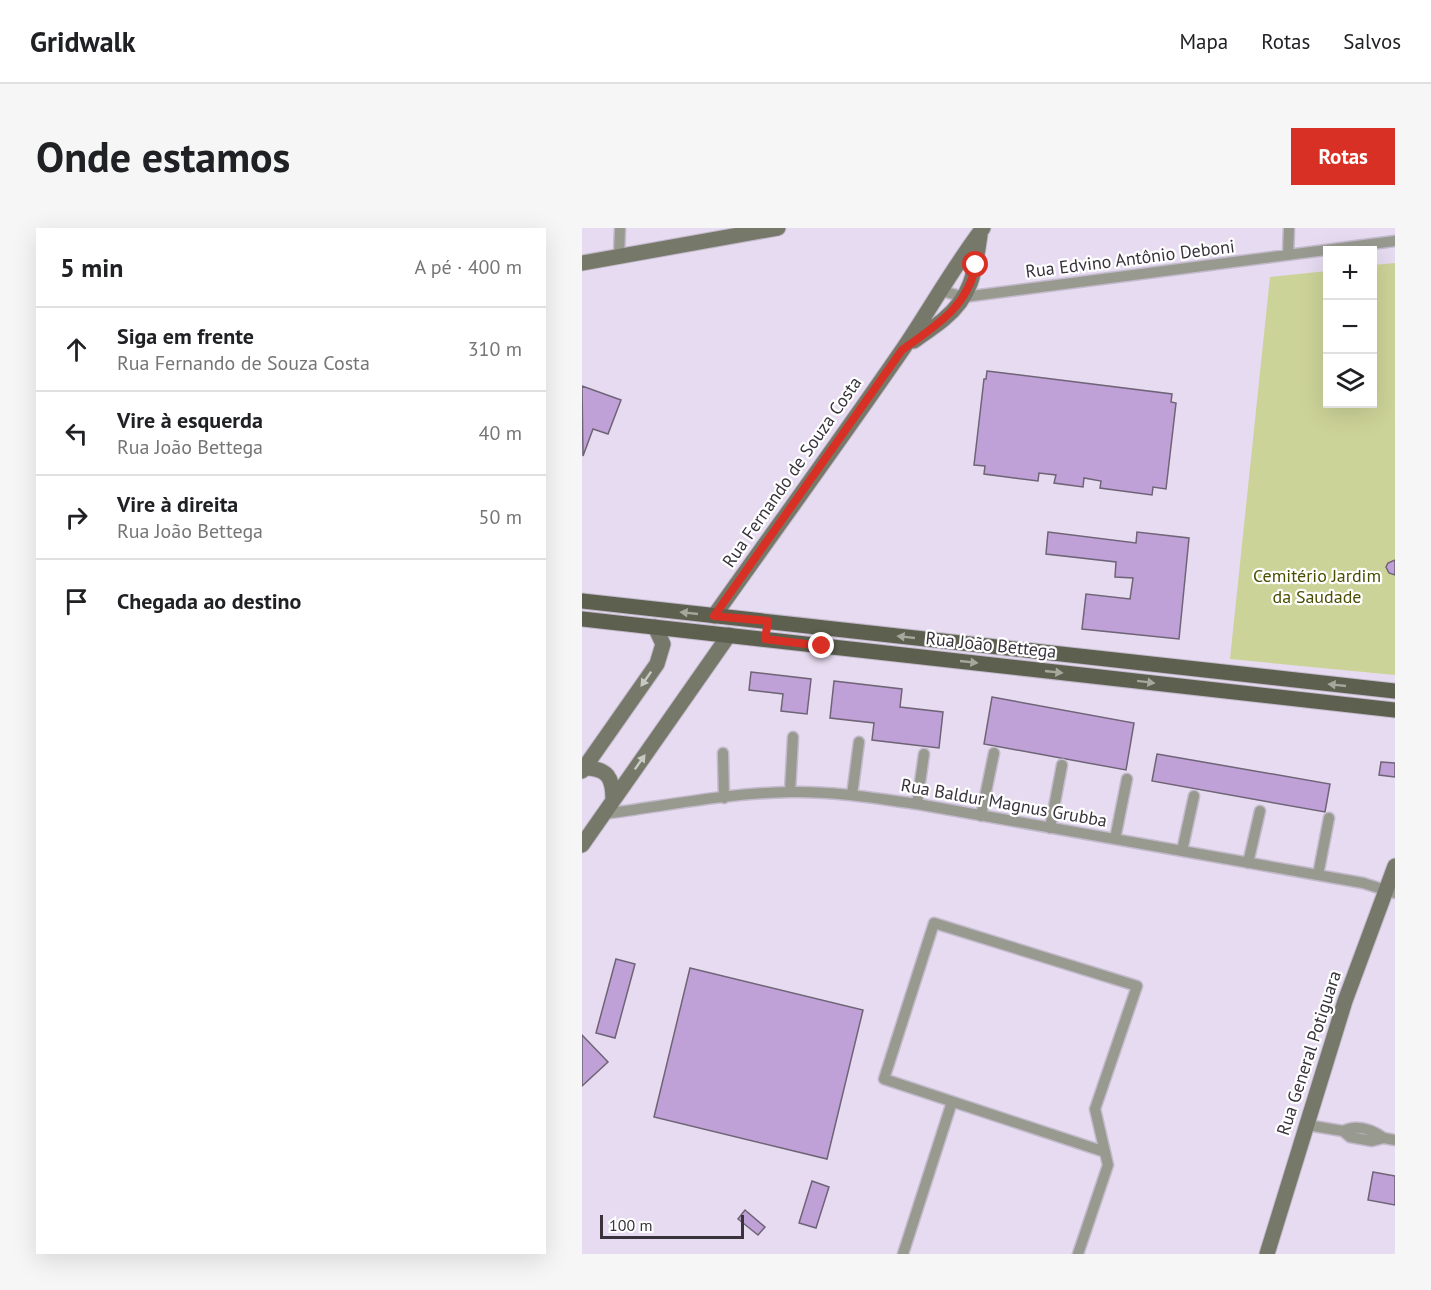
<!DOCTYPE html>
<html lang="pt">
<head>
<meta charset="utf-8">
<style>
	body { margin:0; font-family:"PT Sans",sans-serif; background:#f6f6f6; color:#202124 }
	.controls { position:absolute; right:18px; top:18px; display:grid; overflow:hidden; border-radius:0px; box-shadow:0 6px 24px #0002 }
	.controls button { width:54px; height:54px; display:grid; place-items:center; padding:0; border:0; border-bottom:2px solid #e0e0e0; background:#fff; color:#202124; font:30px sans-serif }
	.scale { position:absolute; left:18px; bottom:15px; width:144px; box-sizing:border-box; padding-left:6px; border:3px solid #39343c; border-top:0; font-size:16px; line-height:21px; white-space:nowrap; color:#39343c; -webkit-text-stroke:4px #fff; paint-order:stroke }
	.stop { position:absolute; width:18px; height:18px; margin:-14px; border:4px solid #d93025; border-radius:50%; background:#fff }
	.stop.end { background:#d93025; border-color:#fff; box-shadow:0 2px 6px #0008 }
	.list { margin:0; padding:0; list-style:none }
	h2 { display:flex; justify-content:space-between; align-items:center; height:78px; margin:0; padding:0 24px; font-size:26px }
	h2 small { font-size:20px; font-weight:400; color:#757577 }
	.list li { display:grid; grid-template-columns:39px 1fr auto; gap:18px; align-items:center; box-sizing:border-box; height:84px; padding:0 24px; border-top:2px solid #e0e0e0 }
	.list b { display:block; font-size:22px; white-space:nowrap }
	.list p { margin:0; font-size:20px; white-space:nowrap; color:#757577 }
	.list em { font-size:20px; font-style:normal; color:#757577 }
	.icon { flex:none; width:33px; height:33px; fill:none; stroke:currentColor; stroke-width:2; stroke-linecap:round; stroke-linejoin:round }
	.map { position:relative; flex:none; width:813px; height:1026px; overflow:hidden; border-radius:0px }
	header { display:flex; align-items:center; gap:36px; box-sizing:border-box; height:84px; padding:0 30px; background:#fff; border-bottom:2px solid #e0e0e0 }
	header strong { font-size:28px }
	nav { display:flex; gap:33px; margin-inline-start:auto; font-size:21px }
	.intro { display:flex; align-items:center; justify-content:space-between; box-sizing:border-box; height:144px; padding:0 36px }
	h1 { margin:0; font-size:42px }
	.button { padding:15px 27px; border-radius:0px; background:#d93025; color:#fff; font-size:21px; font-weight:700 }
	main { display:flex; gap:36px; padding:0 36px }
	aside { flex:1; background:#fff; border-radius:0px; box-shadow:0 6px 24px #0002 }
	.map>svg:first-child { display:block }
	.green { fill:#ccd398 }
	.building { fill:#bfa1d7; stroke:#6e6476; stroke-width:1.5 }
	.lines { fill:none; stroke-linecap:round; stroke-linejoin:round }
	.street-casing { stroke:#c3bacc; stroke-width:13 }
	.secondary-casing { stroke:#c3bacc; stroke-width:17 }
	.primary-casing { stroke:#c3bacc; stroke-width:17 }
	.street { stroke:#989a90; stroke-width:10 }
	.secondary { stroke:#76786a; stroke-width:15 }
	.primary { stroke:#5e604f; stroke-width:15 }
	.oneway { fill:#a6a89e }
	.oneway2 { fill:#c8c9c3 }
	.route { stroke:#d93025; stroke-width:8 }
	.labels { text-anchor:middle; stroke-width:4.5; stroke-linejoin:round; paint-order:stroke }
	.street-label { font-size:18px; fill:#39343c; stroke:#fff }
	.park-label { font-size:18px; fill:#4a4e01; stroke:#fff }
</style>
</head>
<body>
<header>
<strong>Gridwalk</strong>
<nav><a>Mapa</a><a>Rotas</a><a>Salvos</a></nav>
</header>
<div class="intro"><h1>Onde estamos</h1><a class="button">Rotas</a></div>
<main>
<aside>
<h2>5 min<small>A pé · 400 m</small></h2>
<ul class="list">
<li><svg class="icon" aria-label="ahead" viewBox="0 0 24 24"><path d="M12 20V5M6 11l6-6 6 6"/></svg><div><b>Siga em frente</b><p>Rua Fernando de Souza Costa</p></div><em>310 m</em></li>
<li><svg class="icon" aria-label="left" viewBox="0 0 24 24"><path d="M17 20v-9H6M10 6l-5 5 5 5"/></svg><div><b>Vire à esquerda</b><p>Rua João Bettega</p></div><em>40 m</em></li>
<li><svg class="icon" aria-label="right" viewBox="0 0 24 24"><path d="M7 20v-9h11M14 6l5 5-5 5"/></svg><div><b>Vire à direita</b><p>Rua João Bettega</p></div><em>50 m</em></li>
<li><svg class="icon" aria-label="arrive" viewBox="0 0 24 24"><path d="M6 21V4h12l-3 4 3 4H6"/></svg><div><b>Chegada ao destino</b></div></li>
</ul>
</aside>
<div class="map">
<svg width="813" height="1026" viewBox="0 0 813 1026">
	<rect width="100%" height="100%" fill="#e6dbf0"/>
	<path class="green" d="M813,35V447L648,431L688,49L745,43L746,176H790L791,37Z"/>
	<path class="building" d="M405,143L590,166L589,174L594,175L584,261L571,259L570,267L518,260L519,253L502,250L501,259L472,255L474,247L457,245L456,253L402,246L403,238L392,237L402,151H404Z
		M0,158L39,172L26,206L11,201L1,228Z
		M466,304L554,315L555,304L607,310L597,411L500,401L504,366L548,371L551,350L533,349L534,334L464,326Z
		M813,332V347L807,345L804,339L806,335Z
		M169,444L229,451L225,486L199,483L201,466L167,462Z
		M252,453L320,461L318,479L361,484L357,520L290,512L292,495L248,490Z
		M410,469L552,495L544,542L402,516Z
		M575,526L748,556L743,584L570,553Z
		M799,534L813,535V549L797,547Z
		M34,731L53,736L33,810L14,805Z
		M108,740L281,782L245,931L72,889Z
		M0,807L26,834L0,858Z
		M791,944L813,948V977L786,972Z
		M230,953L247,959L234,1000L217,995Z
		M163,982L183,999L176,1007L156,991Z"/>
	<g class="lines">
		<g class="street-casing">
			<path id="street" d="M706,27L707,0
				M37,28L38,0
				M360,63L382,69L813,13
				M141,525L142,570
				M208,564L211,509
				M270,567L277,514
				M335,576L342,526
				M21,586C83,578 146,565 208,564C250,563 293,570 335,576L781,655L813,665
				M399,588L412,525
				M468,600L480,537
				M533,611L545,551
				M600,623L612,568
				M666,635L678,583
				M736,647L747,590
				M725,897L761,903L768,909L790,913L802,910L813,912
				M761,903C775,896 789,901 802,910
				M321,1026L370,874
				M496,1026L526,937L513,881L555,758L352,695L302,851L523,924"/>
		</g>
		<g class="secondary-casing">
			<path id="secondary" d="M0,35L196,0
				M332,113C342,105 353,99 362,91C391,67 393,42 398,7
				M132,388C195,299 259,211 321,121C348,81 372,38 401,0
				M2,540C26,540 31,550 31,572
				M0,543L75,436L81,416L73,399
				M0,617L147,407
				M685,1026L763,773L813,638"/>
		</g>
		<g class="primary-casing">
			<path id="primary" d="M0,373L813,463
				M0,391L813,482"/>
		</g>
		<use href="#street" class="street"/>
		<use href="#secondary" class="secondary"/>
		<use href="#primary" class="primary"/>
	</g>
	<defs><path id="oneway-solid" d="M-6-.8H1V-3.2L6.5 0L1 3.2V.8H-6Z" transform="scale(1.5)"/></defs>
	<g class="oneway">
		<use href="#oneway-solid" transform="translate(107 385) rotate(-174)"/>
		<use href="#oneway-solid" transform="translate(324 409) rotate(-174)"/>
		<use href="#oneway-solid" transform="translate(387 434) rotate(6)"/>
		<use href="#oneway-solid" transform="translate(472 444) rotate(6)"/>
		<use href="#oneway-solid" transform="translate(564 454) rotate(7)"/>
		<use href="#oneway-solid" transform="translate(755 457) rotate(-174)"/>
	</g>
	<g class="oneway2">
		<use href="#oneway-solid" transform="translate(64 451) rotate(125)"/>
		<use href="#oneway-solid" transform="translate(58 534) rotate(-55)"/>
	</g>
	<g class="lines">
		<path class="route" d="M240,418L183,411L186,393L132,388L320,122C353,98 385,80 394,37"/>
	</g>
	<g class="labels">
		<g class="street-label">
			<text transform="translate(548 31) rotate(-7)" y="6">Rua Edvino Antônio Deboni</text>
			<text transform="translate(210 244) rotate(-55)" y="6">Rua Fernando de Souza Costa</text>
			<text transform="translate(409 417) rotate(6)" y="6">Rua João Bettega</text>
			<text transform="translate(422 575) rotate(10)" y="6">Rua Baldur Magnus Grubba</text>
			<text transform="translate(727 825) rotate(-72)" y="6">Rua General Potiguara</text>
		</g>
		<g class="park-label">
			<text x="735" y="354">Cemitério Jardim<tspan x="735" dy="21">da Saudade</tspan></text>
		</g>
	</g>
</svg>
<div class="controls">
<button>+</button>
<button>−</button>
<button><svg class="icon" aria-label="layers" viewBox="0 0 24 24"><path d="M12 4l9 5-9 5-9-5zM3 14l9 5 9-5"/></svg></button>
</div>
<div class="scale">100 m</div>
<div class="stop" style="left:394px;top:37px"></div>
<div class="stop end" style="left:240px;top:418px"></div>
</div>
</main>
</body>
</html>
